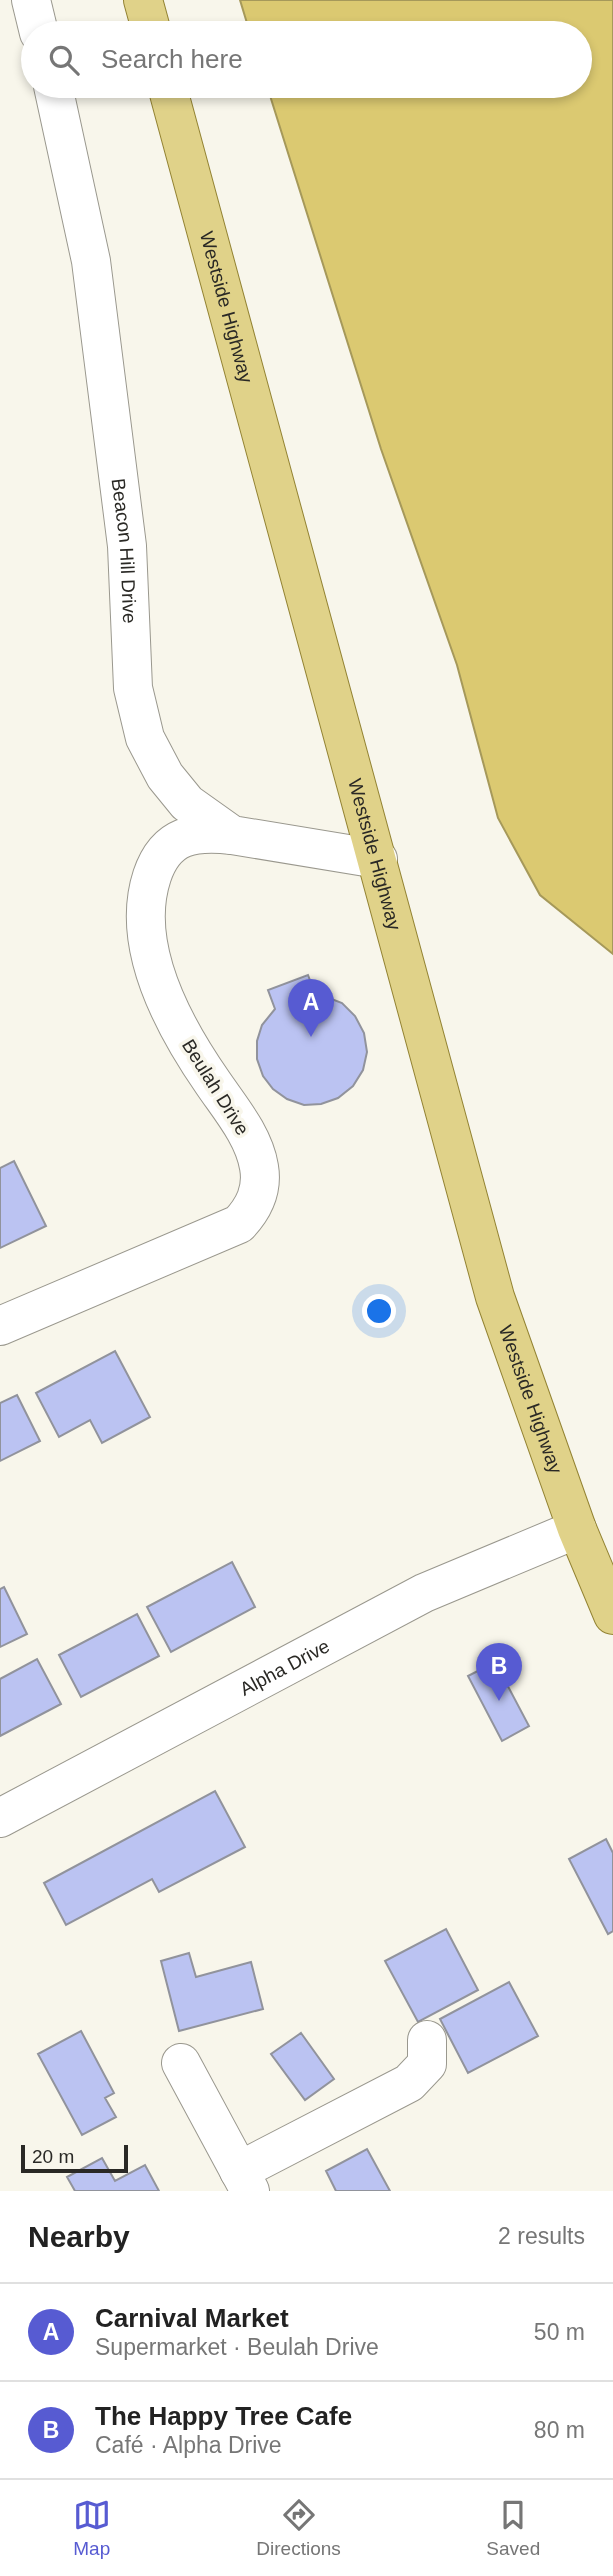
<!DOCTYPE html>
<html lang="en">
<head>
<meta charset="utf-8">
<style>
	body { margin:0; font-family:Arial,sans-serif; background:#f6f6f6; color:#222 }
	.scale { position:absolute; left:21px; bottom:18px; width:107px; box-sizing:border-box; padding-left:7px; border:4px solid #2a2925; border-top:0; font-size:19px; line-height:24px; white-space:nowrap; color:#2a2925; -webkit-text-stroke:5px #f8f6eb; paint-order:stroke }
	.you { position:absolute; left:380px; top:1312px; width:24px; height:24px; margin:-18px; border:5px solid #fff; border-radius:50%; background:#1a73e8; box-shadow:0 0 0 10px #1a73e833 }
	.badge { display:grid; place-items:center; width:46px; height:46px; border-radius:50%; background:#575bd2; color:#fff; font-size:23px; font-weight:700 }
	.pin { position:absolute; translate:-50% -58px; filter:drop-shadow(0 2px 4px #0008) }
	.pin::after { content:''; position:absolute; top:37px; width:24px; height:21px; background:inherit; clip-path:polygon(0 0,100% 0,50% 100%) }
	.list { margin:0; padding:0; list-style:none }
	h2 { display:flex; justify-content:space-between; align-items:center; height:91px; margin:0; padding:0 28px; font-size:30px }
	h2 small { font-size:23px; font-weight:400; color:#767676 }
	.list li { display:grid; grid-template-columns:46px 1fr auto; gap:21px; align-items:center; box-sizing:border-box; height:98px; padding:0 28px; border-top:2px solid #e0e0e0 }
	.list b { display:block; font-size:26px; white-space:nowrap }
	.list p { margin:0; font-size:23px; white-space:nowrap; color:#767676 }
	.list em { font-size:23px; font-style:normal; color:#767676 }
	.icon { flex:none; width:38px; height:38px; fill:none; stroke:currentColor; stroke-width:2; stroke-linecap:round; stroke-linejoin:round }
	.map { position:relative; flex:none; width:613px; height:2191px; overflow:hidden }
	.search { position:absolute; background:#fff; box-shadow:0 4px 10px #0003; left:21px; right:21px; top:21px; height:77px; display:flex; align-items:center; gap:18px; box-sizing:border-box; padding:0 24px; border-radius:38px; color:#767676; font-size:26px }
	.sheet { height:287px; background:#fff }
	nav { display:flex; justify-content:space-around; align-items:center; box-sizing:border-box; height:98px; border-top:2px solid #e0e0e0; background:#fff; font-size:19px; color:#767676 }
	nav a { display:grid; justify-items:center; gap:4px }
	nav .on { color:#575bd2 }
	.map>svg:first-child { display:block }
	.water { fill:#dbc971; stroke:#a6995a; stroke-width:2 }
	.building { fill:#bbc3f2; stroke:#91939c; stroke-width:2 }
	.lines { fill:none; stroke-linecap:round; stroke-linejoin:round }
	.minor-casing { stroke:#9a988e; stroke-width:40 }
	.major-casing { stroke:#938333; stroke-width:40 }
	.minor { stroke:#fff; stroke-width:38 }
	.major { stroke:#e0d289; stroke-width:38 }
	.labels { text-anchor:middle; stroke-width:7; stroke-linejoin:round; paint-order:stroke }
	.street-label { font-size:19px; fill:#2a2925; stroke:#f8f6eb }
</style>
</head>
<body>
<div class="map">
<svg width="613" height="2191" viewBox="0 0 613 2191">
	<rect width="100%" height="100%" fill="#f8f6eb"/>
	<path class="water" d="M240,0H613V954L540,895L498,818L457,665L381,449L267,86H580V33H250Z"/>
	<path class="building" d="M308,975L316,996H324L342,1003L355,1016L364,1033L367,1052L363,1070L353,1086L338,1098L321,1104L304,1105L287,1099L273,1089L263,1076L257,1059V1041L262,1025L275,1009L268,990Z
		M14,1161L46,1226L0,1248V1168Z
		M115,1351L150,1417L102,1443L90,1420L59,1437L36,1393Z
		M17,1395L40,1441L0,1461V1403Z
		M232,1562L255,1607L171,1652L147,1607Z
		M4,1587L27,1634L0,1647V1589Z
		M137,1614L159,1656L81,1697L59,1655Z
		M37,1659L61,1704L0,1736V1679Z
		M495,1662L529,1726L502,1741L468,1676Z
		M215,1791L245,1847L159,1892L152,1879L66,1925L44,1883Z
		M606,1839L613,1853V1931L608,1934L569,1859Z
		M446,1929L478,1990L418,2022L385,1961Z
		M189,1953L196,1977L251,1962L263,2009L179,2031L161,1961Z
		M509,1982L538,2036L468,2073L440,2019Z
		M81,2031L114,2093L105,2098L116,2117L82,2135L38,2054Z
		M301,2033L334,2079L305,2100L271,2054Z
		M367,2149L390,2191H336L326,2171Z
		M102,2158L115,2181L145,2165L159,2191H75L67,2177Z"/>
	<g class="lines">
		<g class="minor-casing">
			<g id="minor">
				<path d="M31,0L39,33"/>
				<path id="s1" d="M53,86L91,261L127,546L133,688L145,738L165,776L187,803L232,835L378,859"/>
				<path d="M0,1326L239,1224C254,1208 263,1190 259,1167C254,1136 230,1108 213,1083C174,1027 129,946 152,876C166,834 194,831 232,835"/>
				<path id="s2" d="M0,1818L424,1593L577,1529"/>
				<path d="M181,2063L250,2191"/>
				<path d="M239,2171L409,2083L427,2064V2040"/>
			</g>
		</g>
		<g class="major-casing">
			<g id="major">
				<path d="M143,0L152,33"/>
				<path id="s3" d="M167,86L495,1297L577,1529L613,1615"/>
			</g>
		</g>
		<use href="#minor" class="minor"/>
		<use href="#major" class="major"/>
	</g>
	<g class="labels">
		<g class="street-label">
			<text dy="7" stroke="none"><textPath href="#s3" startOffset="229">Westside Highway</textPath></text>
			<text dy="7" stroke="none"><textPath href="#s1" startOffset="471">Beacon Hill Drive</textPath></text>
			<text dy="7" stroke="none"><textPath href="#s3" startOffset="796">Westside Highway</textPath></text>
			<text transform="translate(216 1087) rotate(58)" y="7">Beulah Drive</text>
			<text dy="7" stroke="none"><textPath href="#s3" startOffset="1363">Westside Highway</textPath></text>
			<text dy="7" stroke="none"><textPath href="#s2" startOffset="322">Alpha Drive</textPath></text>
		</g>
	</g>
</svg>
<div class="scale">20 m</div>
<div class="you"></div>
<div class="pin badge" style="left:311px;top:1037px">A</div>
<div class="pin badge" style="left:499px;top:1701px">B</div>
<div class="search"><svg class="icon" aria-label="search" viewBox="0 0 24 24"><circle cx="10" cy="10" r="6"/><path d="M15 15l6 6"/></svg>Search here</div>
</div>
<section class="sheet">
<h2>Nearby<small>2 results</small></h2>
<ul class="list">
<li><span class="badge">A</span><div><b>Carnival Market</b><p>Supermarket · Beulah Drive</p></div><em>50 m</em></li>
<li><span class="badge">B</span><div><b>The Happy Tree Cafe</b><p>Café · Alpha Drive</p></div><em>80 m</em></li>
</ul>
</section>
<nav>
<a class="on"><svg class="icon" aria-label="map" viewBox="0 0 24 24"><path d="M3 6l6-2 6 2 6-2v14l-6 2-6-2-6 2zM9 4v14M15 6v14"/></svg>Map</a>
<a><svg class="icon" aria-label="directions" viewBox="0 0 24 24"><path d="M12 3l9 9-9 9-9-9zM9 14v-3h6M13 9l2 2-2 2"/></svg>Directions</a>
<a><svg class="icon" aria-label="saved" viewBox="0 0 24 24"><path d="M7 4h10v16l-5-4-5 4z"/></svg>Saved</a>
</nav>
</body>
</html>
